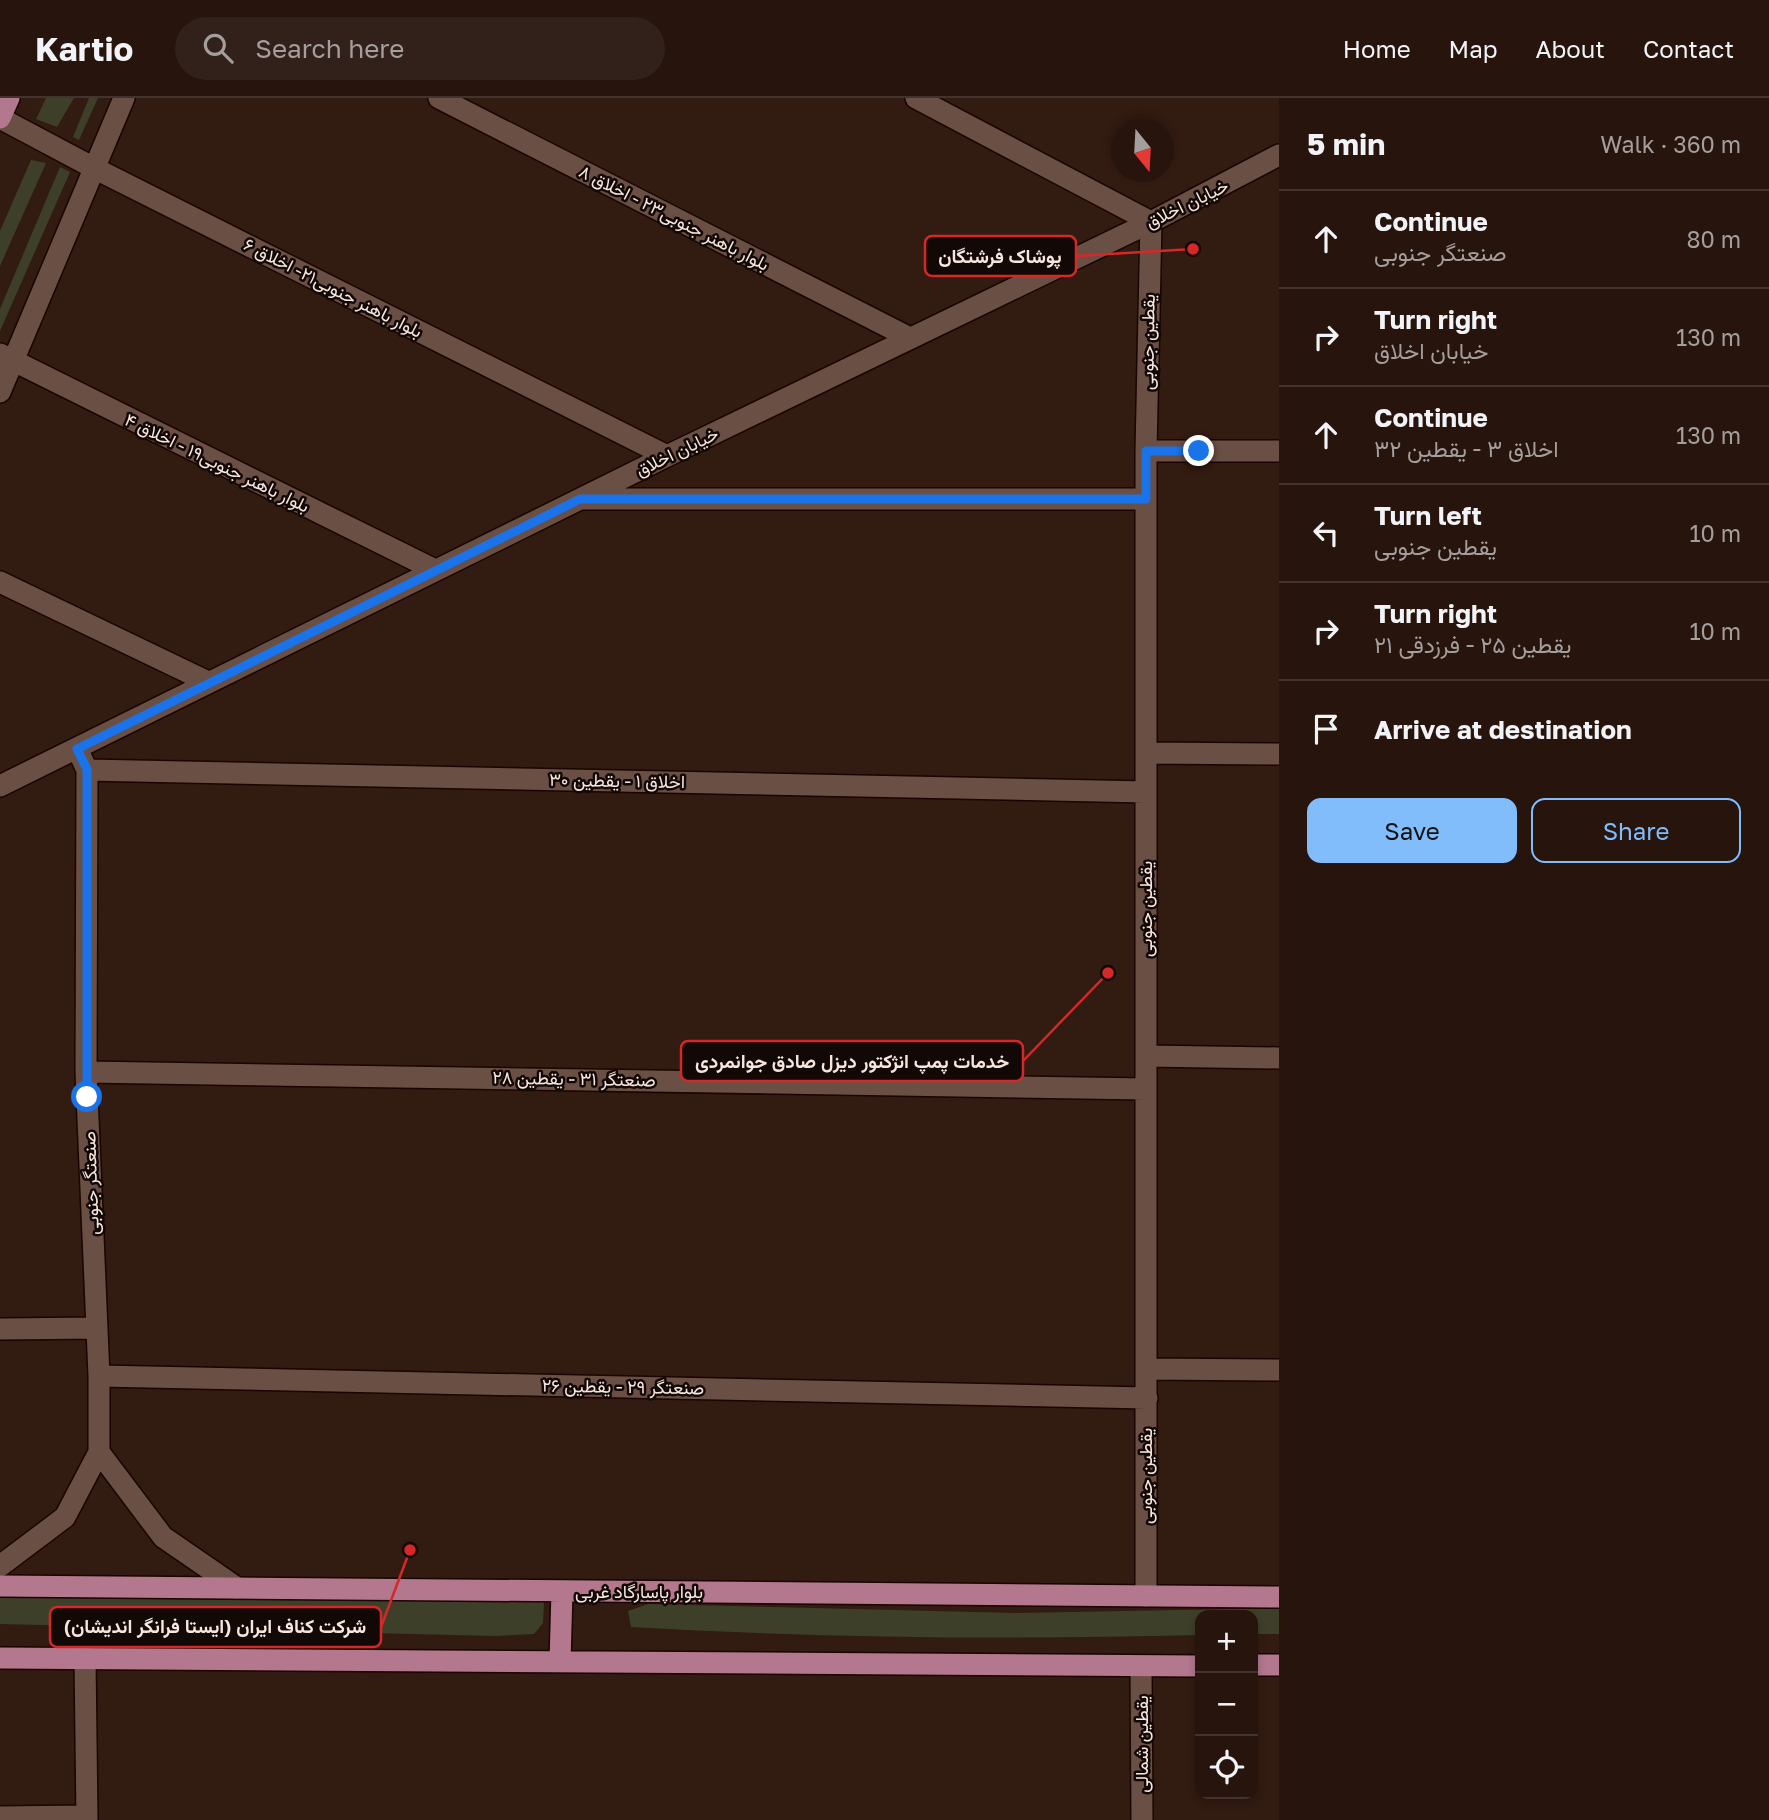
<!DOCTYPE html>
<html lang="en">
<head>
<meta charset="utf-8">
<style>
	body { margin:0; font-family:"Golos Text",Vazirmatn,sans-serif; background:#32211b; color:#f1f3f6 }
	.controls { position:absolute; right:21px; bottom:21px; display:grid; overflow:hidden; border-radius:14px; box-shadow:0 4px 10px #0003 }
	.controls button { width:63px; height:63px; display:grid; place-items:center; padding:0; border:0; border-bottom:2px solid #42332e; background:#26140d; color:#f1f3f6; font:35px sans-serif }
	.compass { position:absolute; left:1111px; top:21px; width:63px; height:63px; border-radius:50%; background:#26140d; box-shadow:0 4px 10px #0003; rotate:162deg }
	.stop { position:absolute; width:21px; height:21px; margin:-16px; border:5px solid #1a73e8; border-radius:50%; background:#fff }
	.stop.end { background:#1a73e8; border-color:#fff; box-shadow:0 2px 7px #0008 }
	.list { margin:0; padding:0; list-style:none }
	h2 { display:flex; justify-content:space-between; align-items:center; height:91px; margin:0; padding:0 28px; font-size:30px }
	h2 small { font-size:23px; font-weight:400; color:#a49e9d }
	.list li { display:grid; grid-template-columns:46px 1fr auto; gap:21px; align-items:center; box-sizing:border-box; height:98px; padding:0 28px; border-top:2px solid #42332e }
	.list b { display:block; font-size:26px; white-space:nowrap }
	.list p { margin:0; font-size:23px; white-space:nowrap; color:#a49e9d }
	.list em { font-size:23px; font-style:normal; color:#a49e9d }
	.actions { display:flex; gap:14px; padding:21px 28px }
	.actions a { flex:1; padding:16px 0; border:2px solid #80bdfa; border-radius:14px; text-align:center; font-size:24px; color:#80bdfa }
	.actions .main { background:#80bdfa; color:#111 }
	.icon { flex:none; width:38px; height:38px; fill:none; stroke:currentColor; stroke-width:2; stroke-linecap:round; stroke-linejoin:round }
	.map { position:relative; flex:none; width:1279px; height:1722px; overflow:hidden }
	header { display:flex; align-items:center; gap:42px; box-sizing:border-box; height:98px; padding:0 35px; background:#26140d; border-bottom:2px solid #42332e }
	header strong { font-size:33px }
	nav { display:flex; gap:38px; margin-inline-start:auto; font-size:24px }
	.search { width:490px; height:63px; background:#32211b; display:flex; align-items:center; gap:18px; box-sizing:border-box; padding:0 24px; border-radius:38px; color:#a49e9d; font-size:26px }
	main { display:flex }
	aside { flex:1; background:#26140d }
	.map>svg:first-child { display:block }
	.green { fill:#3e3f29 }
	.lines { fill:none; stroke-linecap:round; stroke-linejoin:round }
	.minor-casing { stroke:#190501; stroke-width:24 }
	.major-casing { stroke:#190501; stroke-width:24 }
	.minor { stroke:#6a4f44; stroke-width:21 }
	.major { stroke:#b3778e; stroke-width:21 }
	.route { stroke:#1a73e8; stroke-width:9 }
	.labels { text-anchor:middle; stroke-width:5; stroke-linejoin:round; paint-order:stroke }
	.street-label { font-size:18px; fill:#f7e6df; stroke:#120805 }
	.leader { fill:none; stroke:#d62828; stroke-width:2.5 }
	.callout-dot { fill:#d62828; stroke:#120805; stroke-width:2.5 }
	.callout { fill:#120805; stroke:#d62828; stroke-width:2.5 }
	.callout-label { font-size:19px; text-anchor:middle; font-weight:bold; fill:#f7e6df }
</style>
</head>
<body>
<header>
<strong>Kartio</strong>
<div class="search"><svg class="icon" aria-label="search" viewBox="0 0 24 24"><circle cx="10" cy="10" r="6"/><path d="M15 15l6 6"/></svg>Search here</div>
<nav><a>Home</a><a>Map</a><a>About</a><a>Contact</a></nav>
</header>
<main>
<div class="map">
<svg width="1279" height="1722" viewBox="0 0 1279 1722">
	<rect width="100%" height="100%" fill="#321b11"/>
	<path class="green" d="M46,0H74L57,29L36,21Z
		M89,0H98L79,42L73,39Z
		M31,62L46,65L0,168V133Z
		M60,69L70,74L0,233V211Z
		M0,1485L519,1491L544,1505L543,1525L534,1536L496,1538L0,1526Z
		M648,1506L1016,1515L1279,1510V1536H1253V1517H1200V1537C1011,1542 821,1540 631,1529L628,1513Z"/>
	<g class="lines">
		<g class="minor-casing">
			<path id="minor" d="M439,0L910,240
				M916,0L1151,124L1146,353V1498
				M0,20L94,70L667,358
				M0,256L435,472
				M0,294L124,0
				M1146,353H1279
				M584,401H1146
				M0,484L208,584
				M1146,655L1279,656
				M87,672L1146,694
				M0,688L667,358L1151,124L1279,57
				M1146,958L1279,960
				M86,974L1146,991
				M0,1231L97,1230
				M1147,1271L1279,1272
				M99,1278L1147,1300
				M99,1354L163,1439L237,1490
				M0,1468L65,1419L99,1354V1278L86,974L87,672L81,659
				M85,1560L87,1722
				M1141,1569L1142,1722
				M0,1719L87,1718"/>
		</g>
		<g class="major-casing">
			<path id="major" d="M0,20L9,0
				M0,1488L1279,1499
				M0,1560L1200,1568
				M560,1564L562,1493
				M1253,1567H1279"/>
		</g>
		<use href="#minor" class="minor"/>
		<use href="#major" class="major"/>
	</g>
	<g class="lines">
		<path class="route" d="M87,999V671L77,651L580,401H1146V353H1199"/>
	</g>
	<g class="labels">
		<g class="street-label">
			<text transform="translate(1187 106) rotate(-26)" y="6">خیابان اخلاق</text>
			<text transform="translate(674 120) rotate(27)" y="6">بلوار باهنر جنوبی۲۳ - اخلاق ۸</text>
			<text transform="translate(333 190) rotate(27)" y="6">بلوار باهنر جنوبی۲۱- اخلاق ۶</text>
			<text transform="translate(1148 244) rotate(-89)" y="6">یقطین جنوبی</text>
			<text transform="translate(677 354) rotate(-26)" y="6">خیابان اخلاق</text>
			<text transform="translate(217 365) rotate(26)" y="6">بلوار باهنر جنوبی۱۹ - اخلاق ۴</text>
			<text transform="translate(617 683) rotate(1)" y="6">اخلاق ۱ - یقطین ۳۰</text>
			<text transform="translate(1146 811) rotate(-90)" y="6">یقطین جنوبی</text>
			<text transform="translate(574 981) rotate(1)" y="6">صنعتگر ۳۱ - یقطین ۲۸</text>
			<text transform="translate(91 1085) rotate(-92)" y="6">صنعتگر جنوبی</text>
			<text transform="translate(623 1289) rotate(1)" y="6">صنعتگر ۲۹ - یقطین ۲۶</text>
			<text transform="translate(1146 1378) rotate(-90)" y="6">یقطین جنوبی</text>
			<text x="639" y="1500">بلوار پاسارگاد غربی</text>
			<text transform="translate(1142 1646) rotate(-90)" y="6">یقطین شمالی</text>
		</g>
	</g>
	<path class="leader" d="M1193 151L1076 158M1108 875L1023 963M410 1452L381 1529"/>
	<g class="callout-dot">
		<circle cx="1193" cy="151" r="7"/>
		<circle cx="1108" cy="875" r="7"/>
		<circle cx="410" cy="1452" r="7"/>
	</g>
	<g class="callout">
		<rect x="925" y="138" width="151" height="40" rx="7"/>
		<rect x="681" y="943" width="342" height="40" rx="7"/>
		<rect x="50" y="1509" width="331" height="40" rx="7"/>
	</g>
	<g class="callout-label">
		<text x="1000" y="165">پوشاک فرشتگان</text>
		<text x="852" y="970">خدمات پمپ انژکتور دیزل صادق جوانمردی</text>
		<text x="215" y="1535">شرکت کناف ایران (ایستا فرانگر اندیشان)</text>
	</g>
</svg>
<div class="controls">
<button>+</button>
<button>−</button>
<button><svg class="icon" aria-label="locate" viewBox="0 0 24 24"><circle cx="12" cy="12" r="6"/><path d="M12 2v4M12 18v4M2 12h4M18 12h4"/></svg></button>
</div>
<svg class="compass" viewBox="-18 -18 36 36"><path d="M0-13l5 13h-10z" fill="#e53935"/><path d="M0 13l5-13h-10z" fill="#a49e9d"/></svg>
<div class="stop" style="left:87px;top:999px"></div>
<div class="stop end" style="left:1199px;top:353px"></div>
</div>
<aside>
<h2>5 min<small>Walk · 360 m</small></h2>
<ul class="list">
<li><svg class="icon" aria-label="ahead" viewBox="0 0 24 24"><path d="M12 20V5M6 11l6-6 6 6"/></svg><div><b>Continue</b><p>صنعتگر جنوبی</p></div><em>80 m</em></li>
<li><svg class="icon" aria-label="right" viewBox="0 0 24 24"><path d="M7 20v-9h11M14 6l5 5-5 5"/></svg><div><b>Turn right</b><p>خیابان اخلاق</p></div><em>130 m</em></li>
<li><svg class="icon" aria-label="ahead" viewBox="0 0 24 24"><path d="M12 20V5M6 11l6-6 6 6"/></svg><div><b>Continue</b><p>اخلاق ۳ - یقطین ۳۲</p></div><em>130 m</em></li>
<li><svg class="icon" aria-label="left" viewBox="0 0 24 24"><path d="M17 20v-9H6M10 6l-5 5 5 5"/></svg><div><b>Turn left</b><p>یقطین جنوبی</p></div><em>10 m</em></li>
<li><svg class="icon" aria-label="right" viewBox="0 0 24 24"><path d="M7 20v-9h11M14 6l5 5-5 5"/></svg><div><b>Turn right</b><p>یقطین ۲۵ - فرزدقی ۲۱</p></div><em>10 m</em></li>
<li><svg class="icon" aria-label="arrive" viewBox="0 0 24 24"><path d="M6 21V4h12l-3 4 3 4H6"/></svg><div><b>Arrive at destination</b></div></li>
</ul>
<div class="actions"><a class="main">Save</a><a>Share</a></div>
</aside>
</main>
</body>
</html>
